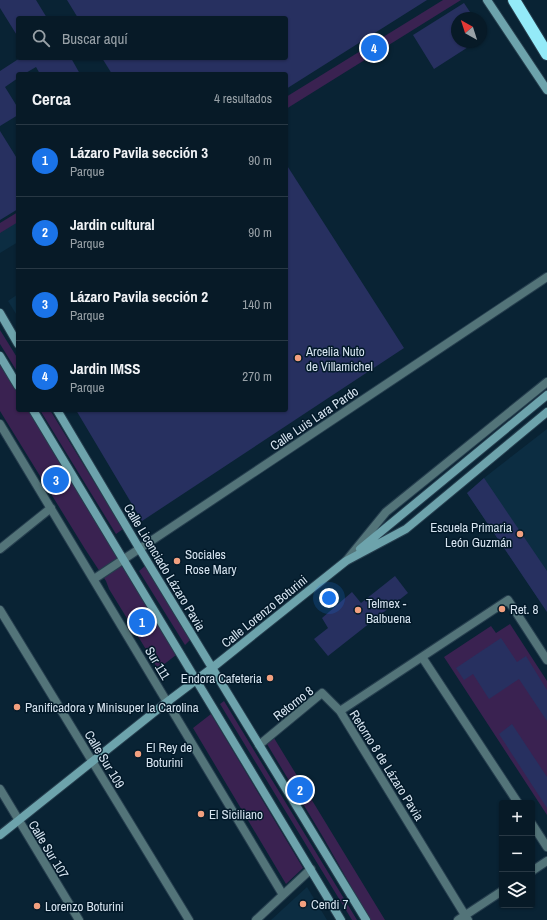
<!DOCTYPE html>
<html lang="es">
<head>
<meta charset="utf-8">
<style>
	body { margin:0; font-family:"Archivo Narrow",sans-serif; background:#10232f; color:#f1f3f6 }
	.controls { position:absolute; right:12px; bottom:12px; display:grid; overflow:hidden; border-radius:4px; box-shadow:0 1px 3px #0004 }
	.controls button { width:36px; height:36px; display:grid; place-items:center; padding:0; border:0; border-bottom:1px solid #283844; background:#071a27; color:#f1f3f6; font:20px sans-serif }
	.compass { position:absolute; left:451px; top:12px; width:36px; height:36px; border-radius:50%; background:#071a27; box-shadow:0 1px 3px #0004; rotate:321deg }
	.you { position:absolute; left:329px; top:598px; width:14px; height:14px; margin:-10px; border:3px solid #fff; border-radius:50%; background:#1a73e8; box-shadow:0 0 0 6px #1a73e833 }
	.badge { display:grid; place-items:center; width:26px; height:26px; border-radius:50%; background:#1a73e8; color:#fff; font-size:13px; font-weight:700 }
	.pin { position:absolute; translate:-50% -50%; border:2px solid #fff; box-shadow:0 1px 4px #0006 }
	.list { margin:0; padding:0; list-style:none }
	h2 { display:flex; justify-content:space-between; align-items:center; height:52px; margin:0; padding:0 16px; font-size:17px }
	h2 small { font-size:13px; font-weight:400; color:#98a1a7 }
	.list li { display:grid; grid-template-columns:26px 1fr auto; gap:12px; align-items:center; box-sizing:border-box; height:72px; padding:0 16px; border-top:1px solid #283844 }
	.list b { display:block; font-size:15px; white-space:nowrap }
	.list p { margin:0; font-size:13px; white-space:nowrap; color:#98a1a7 }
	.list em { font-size:13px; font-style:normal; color:#98a1a7 }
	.icon { flex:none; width:22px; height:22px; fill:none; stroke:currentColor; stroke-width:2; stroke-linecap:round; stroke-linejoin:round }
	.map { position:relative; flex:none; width:547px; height:920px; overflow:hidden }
	.search { position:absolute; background:#071a27; box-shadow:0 1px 3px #0004; left:16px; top:16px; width:272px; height:44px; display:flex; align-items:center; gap:10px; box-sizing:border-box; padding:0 14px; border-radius:4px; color:#98a1a7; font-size:15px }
	.panel { position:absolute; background:#071a27; box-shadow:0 1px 3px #0004; left:16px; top:72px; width:272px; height:340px; border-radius:4px }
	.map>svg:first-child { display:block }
	.built { fill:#0c2d42 }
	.green { fill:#3a2251 }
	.building { fill:#273060 }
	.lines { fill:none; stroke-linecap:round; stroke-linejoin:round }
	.street-casing { stroke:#263e4e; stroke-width:10 }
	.secondary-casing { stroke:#263e4e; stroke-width:10 }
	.highway-casing { stroke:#263e4e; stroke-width:14 }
	.street { stroke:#537479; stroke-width:8 }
	.secondary { stroke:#6da3ac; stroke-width:8 }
	.highway { stroke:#94eaf8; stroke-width:12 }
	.poi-dot { fill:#f2a07f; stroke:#021929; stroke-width:1.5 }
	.labels { text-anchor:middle; stroke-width:3; stroke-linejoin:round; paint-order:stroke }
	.poi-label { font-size:13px; fill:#d5e3ef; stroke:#021929; text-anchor:start }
	.street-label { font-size:13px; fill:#d5e3ef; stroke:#021929 }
</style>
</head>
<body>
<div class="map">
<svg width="547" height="920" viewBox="0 0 547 920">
	<rect width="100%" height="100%" fill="#092334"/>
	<path class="built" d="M18,221V242L0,253V232Z
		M18,294V317L8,301Z
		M547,429V609L546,610L467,493L484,478Z
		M307,887L327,920H271Z"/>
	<path class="green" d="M443,0H461L286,109V97Z
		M18,212V222L0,233V223Z
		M0,330L18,359V373L0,344Z
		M0,364L18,394V410H28L176,655L158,669L109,589L106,581L85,549L0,411Z
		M40,410H50L123,529L116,534Z
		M145,566L190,640L185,645L139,571Z
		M510,624L547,681V815L444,657L491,626L496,633Z
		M224,701L357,920H352L220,704Z
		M211,714L303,868L286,884L193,728Z
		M274,738L385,920H370L323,837L267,744Z"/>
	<path class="building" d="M0,0H36L47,18H18V37L0,8Z
		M67,0H427L286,89V74H112L102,58H286V18H78Z
		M464,3L474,18H457V42H476L434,69L413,35Z
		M20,58H71L80,74H40L36,67L24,74H18V78L5,87L18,108V115L0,126V71Z
		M0,131L18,160V209L0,220Z
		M286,164L404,348L142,521L76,410H286Z
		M484,478L547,571V612L467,493Z
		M395,576L408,593L328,656L314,639L328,628L322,618L352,592L361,603Z
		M501,638L517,662L526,656L547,690V721L519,679L489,699L473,674L464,680L456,668Z
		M512,724L547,777V808L499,734Z"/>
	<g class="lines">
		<g class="street-casing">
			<path id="street" d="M0,424L283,895
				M0,549L51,508
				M346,561L386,512L547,382
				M94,579L547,277
				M0,610L189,920
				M422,657L518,803
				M340,711L508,600L547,660
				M259,745L322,693L340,711L468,920
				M0,789L79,920
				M532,824L547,847
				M532,871L547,861
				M256,920L311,869
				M458,920L502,891"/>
		</g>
		<g class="secondary-casing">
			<path id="secondary" d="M487,0L547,90
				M0,313L18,344
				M0,356L18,386
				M33,410L341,920
				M57,410L139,548L366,920
				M360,549L547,395
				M0,835L167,702L212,668L346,561L406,529L547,412"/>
		</g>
		<g class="highway-casing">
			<path id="highway" d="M514,0L547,54"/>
		</g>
		<use href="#street" class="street"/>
		<use href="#secondary" class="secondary"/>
		<use href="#highway" class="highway"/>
	</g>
	<g class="poi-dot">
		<circle cx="298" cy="358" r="4"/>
		<circle cx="520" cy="534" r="4"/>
		<circle cx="177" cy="561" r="4"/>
		<circle cx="502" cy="609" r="4"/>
		<circle cx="358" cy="610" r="4"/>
		<circle cx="270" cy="678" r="4"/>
		<circle cx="17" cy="707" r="4"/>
		<circle cx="138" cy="754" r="4"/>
		<circle cx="201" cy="814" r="4"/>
		<circle cx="303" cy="904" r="4"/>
		<circle cx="37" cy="906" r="4"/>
	</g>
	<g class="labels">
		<g class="poi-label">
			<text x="306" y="356">Arcelia Nuto<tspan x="306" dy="15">de Villamichel</tspan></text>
			<text x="512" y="532" text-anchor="end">Escuela Primaria<tspan x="512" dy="15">León Guzmán</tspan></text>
			<text x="185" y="559">Sociales<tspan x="185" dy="15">Rose Mary</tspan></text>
			<text x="366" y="608">Telmex -<tspan x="366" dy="15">Balbuena</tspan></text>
			<text x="510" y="614">Ret. 8</text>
			<text x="262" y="683" text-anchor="end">Endora Cafeteria</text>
			<text x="25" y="712">Panificadora y Minisuper la Carolina</text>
			<text x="146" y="752">El Rey de<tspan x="146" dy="15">Boturini</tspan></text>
			<text x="209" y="819">El Siciliano</text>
			<text x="311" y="909">Cendi 7</text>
			<text x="45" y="911">Lorenzo Boturini</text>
		</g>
		<g class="street-label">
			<text transform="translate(314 418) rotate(-34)" y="5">Calle Luis Lara Pardo</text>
			<text transform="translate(165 567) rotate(59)" y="5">Calle Licenciado Lázaro Pavia</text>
			<text transform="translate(264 611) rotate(-39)" y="5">Calle Lorenzo Boturini</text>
			<text transform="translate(158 663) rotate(59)" y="5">Sur 111</text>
			<text transform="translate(293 703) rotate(-38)" y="5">Retorno 8</text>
			<text transform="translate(105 759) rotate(59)" y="5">Calle Sur 109</text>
			<text transform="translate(387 765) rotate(58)" y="5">Retorno 8 de Lázaro Pavia</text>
			<text transform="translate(49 849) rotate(59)" y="5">Calle Sur 107</text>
		</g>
	</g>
</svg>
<div class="controls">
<button>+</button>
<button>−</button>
<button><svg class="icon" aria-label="layers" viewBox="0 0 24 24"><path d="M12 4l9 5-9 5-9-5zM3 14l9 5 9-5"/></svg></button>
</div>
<svg class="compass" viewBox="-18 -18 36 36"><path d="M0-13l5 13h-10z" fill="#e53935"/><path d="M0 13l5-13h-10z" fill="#98a1a7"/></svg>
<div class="you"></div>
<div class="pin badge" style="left:142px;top:622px">1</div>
<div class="pin badge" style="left:300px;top:790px">2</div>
<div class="pin badge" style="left:56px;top:480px">3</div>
<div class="pin badge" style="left:374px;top:48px">4</div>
<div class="search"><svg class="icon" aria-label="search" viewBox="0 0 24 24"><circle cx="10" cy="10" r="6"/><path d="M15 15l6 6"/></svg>Buscar aquí</div>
<section class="panel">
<h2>Cerca<small>4 resultados</small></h2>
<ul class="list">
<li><span class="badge">1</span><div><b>Lázaro Pavila sección 3</b><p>Parque</p></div><em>90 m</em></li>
<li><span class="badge">2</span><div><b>Jardin cultural</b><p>Parque</p></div><em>90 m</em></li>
<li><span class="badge">3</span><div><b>Lázaro Pavila sección 2</b><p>Parque</p></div><em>140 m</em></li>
<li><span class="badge">4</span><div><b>Jardin IMSS</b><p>Parque</p></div><em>270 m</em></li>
</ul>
</section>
</div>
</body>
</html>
